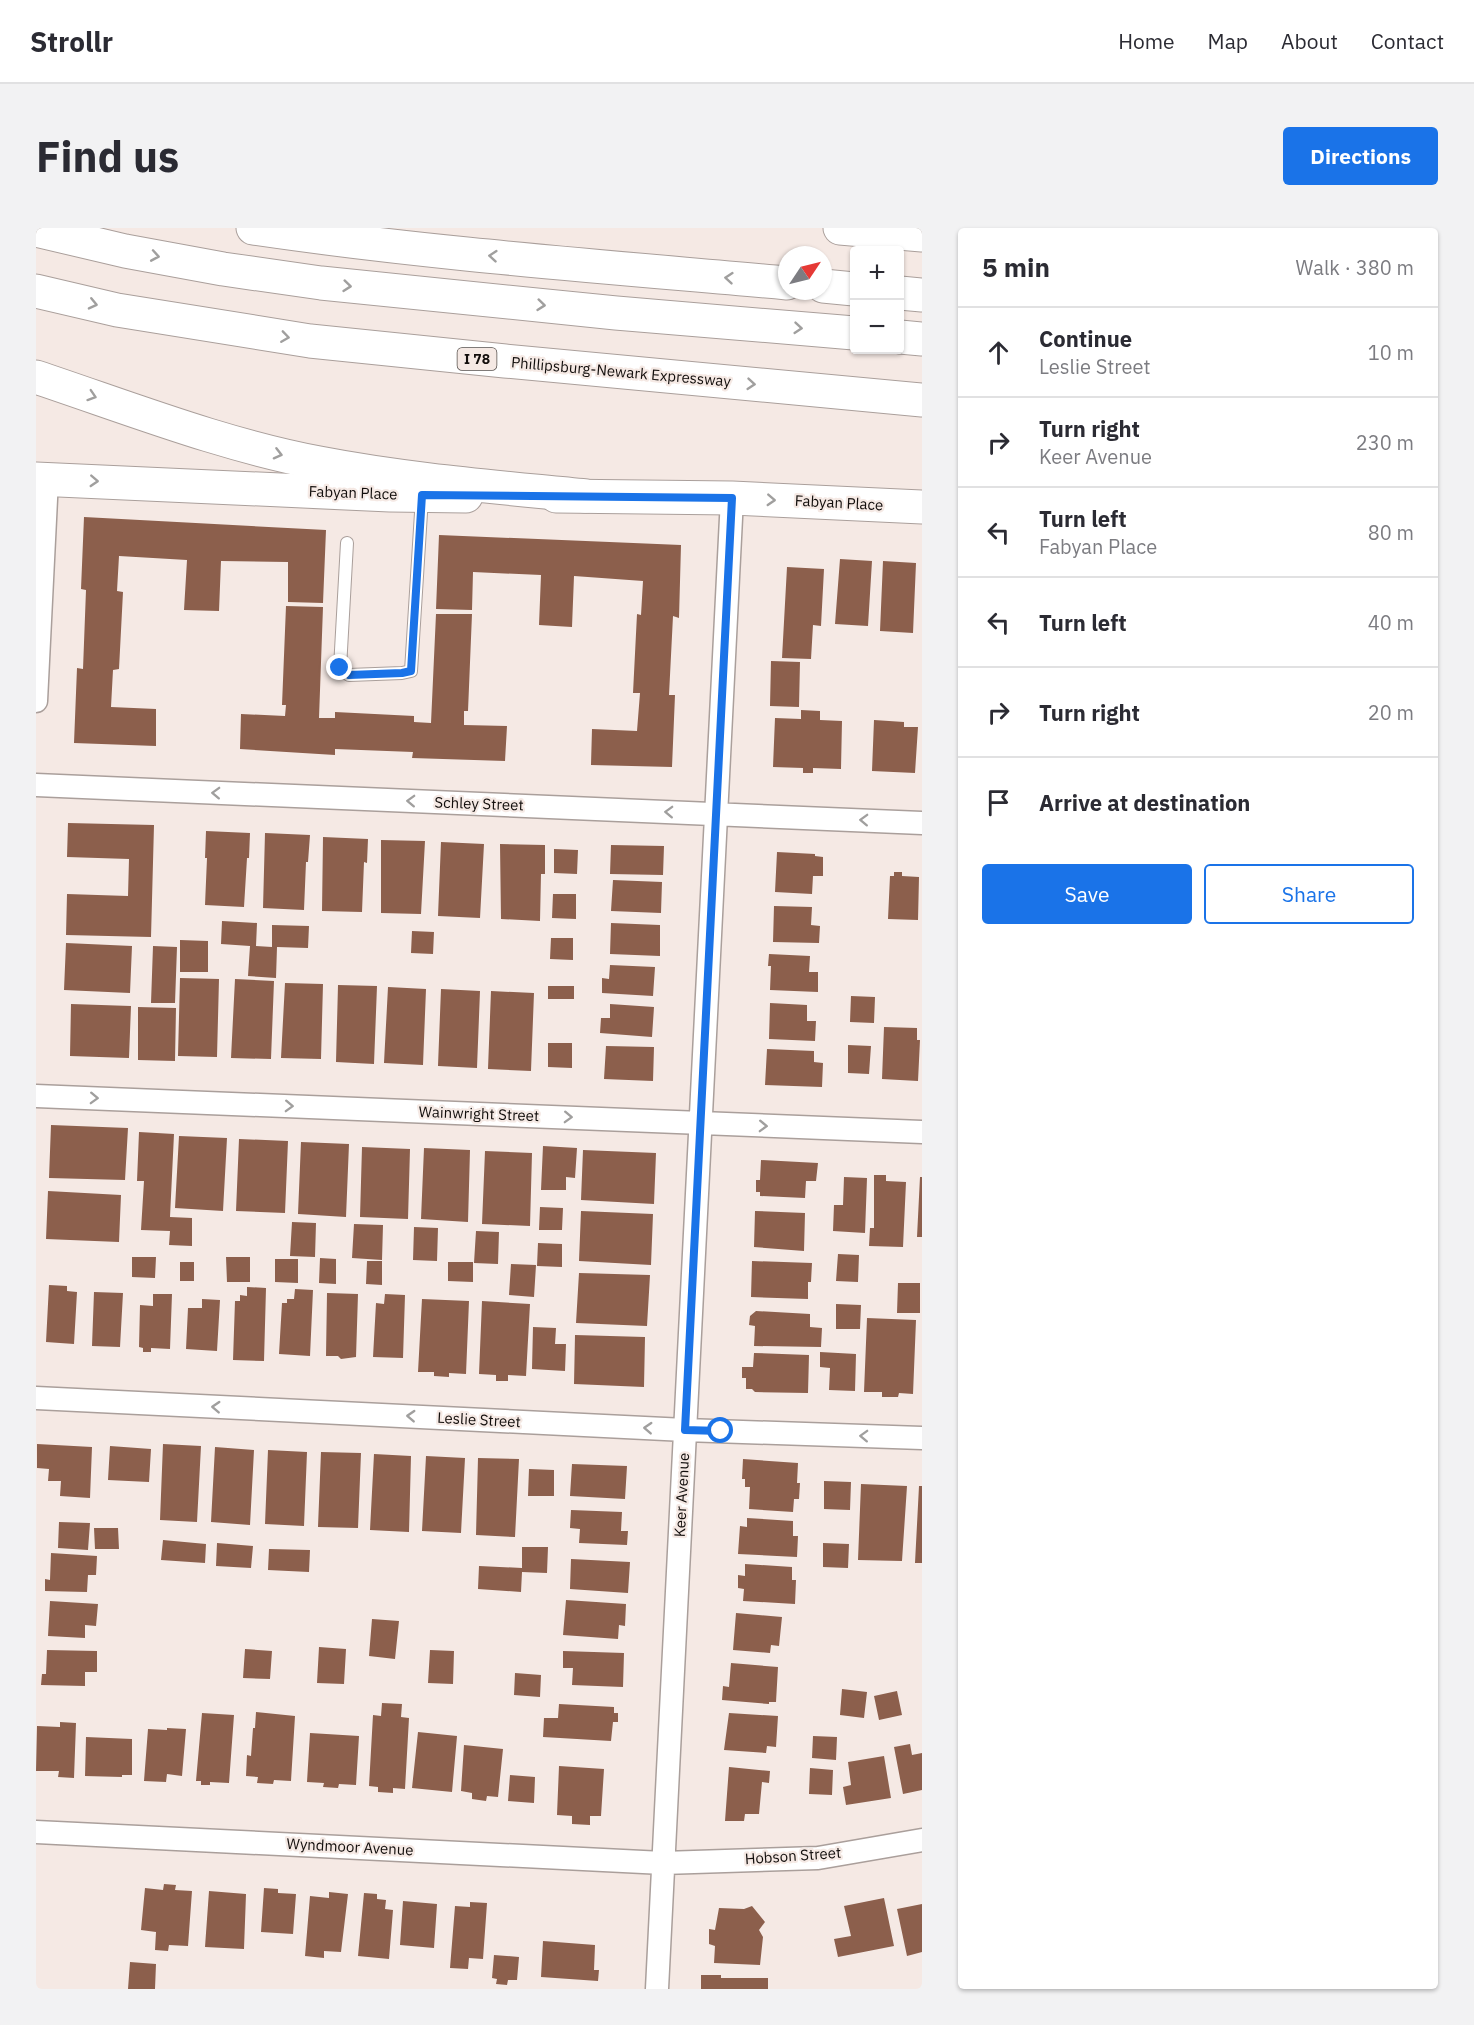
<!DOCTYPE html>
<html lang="en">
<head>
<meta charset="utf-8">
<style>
	body { margin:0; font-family:"IBM Plex Sans",sans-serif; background:#f2f2f3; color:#2b2b33 }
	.controls { position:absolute; right:18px; top:18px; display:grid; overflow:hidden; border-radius:6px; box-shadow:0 2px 4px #0004 }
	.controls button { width:54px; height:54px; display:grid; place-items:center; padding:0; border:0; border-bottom:2px solid #e1e1e2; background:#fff; color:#2b2b33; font:30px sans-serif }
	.compass { position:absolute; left:742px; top:18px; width:54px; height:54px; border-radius:50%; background:#fff; box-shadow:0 2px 4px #0004; rotate:55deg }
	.stop { position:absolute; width:18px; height:18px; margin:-14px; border:4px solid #1a73e8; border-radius:50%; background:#fff }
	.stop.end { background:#1a73e8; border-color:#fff; box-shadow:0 2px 6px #0008 }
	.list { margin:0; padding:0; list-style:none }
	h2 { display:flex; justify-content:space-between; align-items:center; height:78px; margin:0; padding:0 24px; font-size:26px }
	h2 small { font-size:20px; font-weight:400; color:#7c7c81 }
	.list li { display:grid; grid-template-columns:39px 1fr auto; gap:18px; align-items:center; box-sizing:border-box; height:90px; padding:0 24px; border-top:2px solid #e1e1e2 }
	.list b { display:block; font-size:22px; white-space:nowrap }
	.list p { margin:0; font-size:20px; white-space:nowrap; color:#7c7c81 }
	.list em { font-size:20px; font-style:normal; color:#7c7c81 }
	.actions { display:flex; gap:12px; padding:18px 24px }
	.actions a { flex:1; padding:14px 0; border:2px solid #1a73e8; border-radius:6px; text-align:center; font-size:21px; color:#1a73e8 }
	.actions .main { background:#1a73e8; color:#fff }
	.icon { flex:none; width:33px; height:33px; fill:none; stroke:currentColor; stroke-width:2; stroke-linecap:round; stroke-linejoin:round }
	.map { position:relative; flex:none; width:886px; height:1761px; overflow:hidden; border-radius:6px }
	header { display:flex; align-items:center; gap:36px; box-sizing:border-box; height:84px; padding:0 30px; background:#fff; border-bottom:2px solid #e1e1e2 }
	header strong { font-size:28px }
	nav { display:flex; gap:33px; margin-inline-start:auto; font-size:21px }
	.intro { display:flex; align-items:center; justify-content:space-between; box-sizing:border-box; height:144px; padding:0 36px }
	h1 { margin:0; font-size:42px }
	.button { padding:15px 27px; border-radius:6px; background:#1a73e8; color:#fff; font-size:21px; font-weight:700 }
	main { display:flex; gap:36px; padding:0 36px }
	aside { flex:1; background:#fff; border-radius:6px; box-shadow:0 2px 4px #0004 }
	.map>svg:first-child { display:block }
	.building { fill:#8c5f4c }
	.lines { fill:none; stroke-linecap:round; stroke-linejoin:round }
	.lane-casing { stroke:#aa9f9b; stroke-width:14 }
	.street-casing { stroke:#aa9f9b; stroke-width:25 }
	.secondary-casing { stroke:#aa9f9b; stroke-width:35 }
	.highway-casing { stroke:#aa9f9b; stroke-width:35 }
	.lane { stroke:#fff; stroke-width:12 }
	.street { stroke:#fff; stroke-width:22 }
	.secondary { stroke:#fff; stroke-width:33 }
	.highway { stroke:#fff; stroke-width:33 }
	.oneway { stroke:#a09f9e }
	.route { stroke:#1a73e8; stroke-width:8 }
	.labels { text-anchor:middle; stroke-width:4.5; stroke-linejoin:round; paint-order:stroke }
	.shield { fill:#f5e9e4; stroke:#56504d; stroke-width:1.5 }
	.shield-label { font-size:14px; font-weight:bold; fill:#120e0c }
	.street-label { font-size:15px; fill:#120e0c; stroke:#f5e9e4 }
</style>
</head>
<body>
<header>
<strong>Strollr</strong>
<nav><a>Home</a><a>Map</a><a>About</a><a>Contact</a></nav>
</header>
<div class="intro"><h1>Find us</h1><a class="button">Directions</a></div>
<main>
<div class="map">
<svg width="886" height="1761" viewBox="0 0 886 1761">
	<rect width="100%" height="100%" fill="#f5e9e4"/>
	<path class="building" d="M48,289L290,302L287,375L252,374V334L185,333L183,383L148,382L151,332L83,328L81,363L87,364L83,441L77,442L75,479L120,481V518L38,515L41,440L47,441L50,362L45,361Z
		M403,307L645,317L643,390L637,388L633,467H639L636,539L555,537L556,501L601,503L604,465H597L601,386L605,387L607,353L538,348L536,399L503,397L505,347L437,344L436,382L400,381Z
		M804,331L836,333L832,398L799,396Z
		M847,333L880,335L877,405L844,403Z
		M751,339L788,341L785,398L777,397L775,431L746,430Z
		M250,378L287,379L283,490H299V484L378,488V494L395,495L400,386H436L432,483H428V497L471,498L469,533L376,530L377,524L299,521V527L204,521L205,486L249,488L250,477H246Z
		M735,433L764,434L763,479L734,478Z
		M765,482L784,483V492L806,493L805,541L777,540V545H767V540L737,539L739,490L765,491Z
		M838,492L868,494V499H882L879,545L836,543Z
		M32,595L118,597L115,709L30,707L31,666L92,668L93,631L31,629Z
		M170,603L214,605L213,630H211L208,679L169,677L171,630H169Z
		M229,605L274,607L272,634H270L268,682L227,680Z
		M287,609L332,611L331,635L328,634L326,684L286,683Z
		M345,612L389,613L385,686L345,685Z
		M405,614L448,616L444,690L402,688Z
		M464,616L509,617V646H505L504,693L465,691Z
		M575,617L628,618L627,647L574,646Z
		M518,621L542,622L541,646L518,645Z
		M741,624L779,626V628L787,629V648H777L776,666L739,664Z
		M858,644H866V648L883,649L882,692L852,691L854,648H858Z
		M577,652L626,654L625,685L575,683Z
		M517,666H540V691L516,690Z
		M738,678L776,679L775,697L784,698L783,715L737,714Z
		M186,693L221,695L220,718L236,719V697L273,698L272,720L241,719L240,750L212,748L214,718L185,716Z
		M575,695L624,697V728L574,726Z
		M376,703L398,704L397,726L375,725Z
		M515,710H537V732L514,731Z
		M144,712L172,713V744H144Z
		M30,715L96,718L94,765L28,762Z
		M117,718L141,719L139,775H115Z
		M733,726L774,728L773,744H782V764L734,762L735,738H732Z
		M574,737L619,739L617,768L566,765V750L573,751Z
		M144,750L183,751L181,829L142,828Z
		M199,751L238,753L235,831L195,830Z
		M249,755L287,756L285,831L245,830Z
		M302,757L341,758L338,836L300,834Z
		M512,758H538V771H512Z
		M352,759L390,761L387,837L348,835Z
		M405,761L444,763L441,840L402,838Z
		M455,763L498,765L495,843L452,841Z
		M815,768L839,769L838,795L814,794Z
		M734,775L771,777V793H780L779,813L733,811Z
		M35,776L95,778L93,830L34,828Z
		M574,776L618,779L616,809L564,805L565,790H574Z
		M102,779L140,780L139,833L102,832Z
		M848,799L881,800V812H884L882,853L846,851Z
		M512,815H536V840L512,839Z
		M812,817L835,818L833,846L812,845Z
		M570,818L618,819L617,853L568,851Z
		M731,821L778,823V834L787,835L786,859L729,857Z
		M15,897L92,900L89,952L13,950Z
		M103,904L138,906L134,989L156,990V1018L133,1017L134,1003L105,1002L108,953H101Z
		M143,908L191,910L187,983L139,980Z
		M203,911L252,913L249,985L200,983Z
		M265,914L313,916L310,989L262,986Z
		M507,918L541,920L539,950L530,949V962H505Z
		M326,919L374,921L372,991L324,989Z
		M388,920L434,922L432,994L385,991Z
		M547,922L620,925L618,976L545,972Z
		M449,923L496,925L494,998L446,996Z
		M725,932L782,935L780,953H770L769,970L724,968V964H720V952H724Z
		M838,947H850V953L870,954L867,1019L833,1018L834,1000H838Z
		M808,949L831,950L829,1005L797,1003L798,977H807Z
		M884,949H886V1009H881Z
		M12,963L85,967L83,1014L10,1011Z
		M504,979L527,980L526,1002H503Z
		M545,983L617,986L615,1037L543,1033Z
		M719,983L769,985L768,1023L718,1019Z
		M256,994L280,995L279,1029L254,1028Z
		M318,996L347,997L346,1032L316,1030Z
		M378,999L402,1000L401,1033L377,1032Z
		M440,1003L463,1004L462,1036L438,1035Z
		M502,1015L526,1016V1039L501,1038Z
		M802,1026L823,1027L822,1054L800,1053Z
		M96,1029H120L119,1050L96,1049Z
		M190,1029H214V1054H191Z
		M284,1030L300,1031V1056L283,1055Z
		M239,1031H262V1055L239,1054Z
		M331,1033H346V1057L330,1056Z
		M716,1033L776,1035L775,1054H772V1071L715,1069Z
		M144,1034H158V1053H144Z
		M412,1034H437V1054L412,1053Z
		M475,1036L500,1037L498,1069L473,1067Z
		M543,1045L614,1047L611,1098L540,1095Z
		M862,1055H884V1085H861Z
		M13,1057L31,1058V1063L41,1064L38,1116L10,1114Z
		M211,1059L230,1060L228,1133L197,1132L199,1073H204V1067L211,1068Z
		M259,1061L277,1062L274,1128L243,1126L246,1075H251V1071H258Z
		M58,1064L87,1065L84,1119L56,1118Z
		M291,1065L322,1066L320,1129L305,1131L302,1128H290Z
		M117,1066H136L134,1121L115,1120V1124H107V1120L103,1119L104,1077L117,1078Z
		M349,1066L369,1067L367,1130L337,1129L340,1075L348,1076Z
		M166,1071L184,1072L181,1123L150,1121L152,1080H166Z
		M386,1071L433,1073L430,1146L413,1145V1149L398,1148V1144H382Z
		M446,1073L494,1076L490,1148L472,1147V1153H460V1147L443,1146Z
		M800,1076L825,1077L824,1101H800Z
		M720,1083L774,1086V1099L786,1100L785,1119L718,1118L719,1098L713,1097L714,1088Z
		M831,1090L880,1092L877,1166L863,1165L862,1169H846V1164H828Z
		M497,1099L520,1100L519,1116H530L529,1143L496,1141Z
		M539,1107L609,1109L608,1159L538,1156Z
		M784,1124L820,1126L819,1163L793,1162L794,1140L784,1139Z
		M718,1125L773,1127L772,1165L719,1164L716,1161H710V1150H706V1139H717Z
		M1,1216L56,1219L54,1270L24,1268L25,1253H12L13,1241L1,1240Z
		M127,1216L165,1218L161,1294L124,1292Z
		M74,1218L115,1221L113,1254L72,1252Z
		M179,1219L218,1222L214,1297L175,1294Z
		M232,1222L271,1224L268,1298L229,1296Z
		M285,1224L325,1225L322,1300L282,1299Z
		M338,1226L375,1228L373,1304L334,1302Z
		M390,1228L429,1230L425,1305L386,1303Z
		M442,1230L483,1231L479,1309L440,1307Z
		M707,1231L762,1235L761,1255H764L763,1271H758L757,1284L713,1281L714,1259H709V1251H706Z
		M536,1236L591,1238L589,1271L534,1268Z
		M493,1241L518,1242V1268H492Z
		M788,1253L815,1254L814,1282L788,1281Z
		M825,1256L871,1258L866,1333L822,1332Z
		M883,1258H886V1335H879Z
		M535,1282L586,1284L585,1303H592L591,1317L543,1315L544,1301L534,1300Z
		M711,1290L757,1293V1308H762L761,1329L702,1326L704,1298L711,1299Z
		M23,1294L54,1295L52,1322L22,1320Z
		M58,1300H82L83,1321H59Z
		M127,1312L170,1316L169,1335L125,1332Z
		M181,1315L217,1318L215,1340L180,1338Z
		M787,1315L813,1316L812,1340L787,1339Z
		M486,1319H512L511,1345L486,1344L485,1364L442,1361L443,1338L486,1340Z
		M233,1321L274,1322L273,1344L232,1342Z
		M15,1325L61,1328L60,1347H52L51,1364L9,1363V1351L14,1352Z
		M535,1331L594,1334L592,1365L534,1361Z
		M709,1336L756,1339V1352H760L759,1376L707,1373L708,1361L702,1360V1347L709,1348Z
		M530,1372L590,1376L589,1398L583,1397L582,1411L527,1407Z
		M14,1373L62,1376L60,1398L49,1397V1410L12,1408Z
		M700,1385L746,1389L743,1418L735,1417L734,1425L697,1422Z
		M336,1391L363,1393L359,1431L333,1428Z
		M283,1419L310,1421L308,1456L281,1455Z
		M209,1421L236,1423L234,1451L207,1450Z
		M11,1422L61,1423V1444H49V1458L5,1457L6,1446H10Z
		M394,1422L418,1423L417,1456L392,1455Z
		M527,1423L588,1425L587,1459L536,1457L537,1440H527Z
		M695,1435L742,1439L740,1474H733V1476L686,1472L687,1458L693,1459Z
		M479,1445L505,1447L504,1469L478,1467Z
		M806,1461L831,1464L828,1490L804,1487Z
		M861,1463L866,1487L843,1492L838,1468Z
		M346,1475L366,1476L365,1489L373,1490L369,1561L357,1560V1565L342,1564V1559L333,1558L337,1487L345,1488Z
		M523,1476L578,1479V1485H582V1494H577L575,1513L507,1509L508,1490H522Z
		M220,1484L259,1488L255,1553L238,1552L237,1556L221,1555L222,1549L210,1548L211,1527L215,1528L217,1500H219Z
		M166,1485L198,1487L193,1555L174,1554V1557H165V1553H160Z
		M693,1485L742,1488L740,1519L731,1518L730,1525L688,1522Z
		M24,1494L40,1495L38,1550L22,1549L23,1543H0L1,1498L24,1499Z
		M131,1500L150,1501L146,1548L131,1546L130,1554L108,1553L112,1501L131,1502Z
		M382,1504L421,1508L416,1564L376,1560Z
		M274,1505L323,1508L320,1557L303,1556L302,1560L287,1559L288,1555L271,1554Z
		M777,1508L801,1509L800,1532L776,1530Z
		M50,1509L96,1511V1547H86V1549L49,1548Z
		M874,1516L876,1527L886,1525V1562L867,1566L858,1519Z
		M428,1517L467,1521L462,1569L451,1568L450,1573L436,1571V1565L425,1563Z
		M848,1528L855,1570L810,1577L807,1559L815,1557L812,1534Z
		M523,1538L568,1541L565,1588H554V1597L536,1596V1588L521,1587Z
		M693,1539L734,1543L733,1555L726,1554L723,1586H709L708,1593H689Z
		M774,1540L797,1542L796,1567L773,1566Z
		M474,1547L499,1549L498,1575L472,1573Z
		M128,1656L140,1657L139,1662L156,1663L152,1718L133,1717L132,1723L119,1722L120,1704L105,1702L109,1660L127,1662Z
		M228,1660L242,1661V1665L260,1666L257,1706L225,1704Z
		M173,1663L210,1666L208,1721L169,1719Z
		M293,1664L312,1666L305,1724L288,1723V1730L269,1728L274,1668L293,1670Z
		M328,1665L341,1666V1671L350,1672L349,1681L357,1682L353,1731L322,1728Z
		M848,1670L858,1718L802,1729L798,1711L815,1708L808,1678Z
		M367,1673L401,1676L398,1720L364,1717Z
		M434,1674L451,1675L447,1731L433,1730L432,1741L414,1740L419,1678L434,1679Z
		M886,1676V1724L871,1728L861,1681Z
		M716,1678L729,1694L723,1702L727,1709L724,1737L678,1735L679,1718L673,1716V1701L679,1702L683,1680L708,1681Z
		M507,1713L559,1717L558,1742H563L562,1753L505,1749Z
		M458,1727L483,1729L481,1752H472L471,1757L460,1756L461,1751L456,1750Z
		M94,1734L120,1736L119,1761H92Z
		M665,1747H685V1750H732V1761H665Z"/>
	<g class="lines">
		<g class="lane-casing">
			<path id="lane" d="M311,315L304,440L313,447L366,445L375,443L386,269"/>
		</g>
		<g class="street-casing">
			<path id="street" d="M0,473L11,251
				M0,557L886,595
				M0,868L886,904
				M0,1170L649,1202L886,1210
				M0,1604L627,1635L782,1630L886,1612
				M621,1761L696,270"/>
		</g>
		<g class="secondary-casing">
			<path id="secondary" d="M0,251L354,267L430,268
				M520,268L696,270L886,279"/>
		</g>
		<g class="highway-casing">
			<path id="highway" d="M217,0C394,26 573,39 751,55
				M804,0L886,7
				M0,2L89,23L187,41L285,55L580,85L818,105
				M787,58L818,61
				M0,63L81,82L274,113L469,133L886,172
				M864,65L886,67
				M864,109L886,111
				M0,149C93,180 187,217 283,235C371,252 461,259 550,268"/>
		</g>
		<use href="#lane" class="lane"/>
		<use href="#street" class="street"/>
		<use href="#secondary" class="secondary"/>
		<use href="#highway" class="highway"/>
	</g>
	<defs><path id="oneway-chevron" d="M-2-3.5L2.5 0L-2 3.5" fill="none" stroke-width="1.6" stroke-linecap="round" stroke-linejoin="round" transform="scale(1.5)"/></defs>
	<g class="oneway">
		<use href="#oneway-chevron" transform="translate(119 28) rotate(10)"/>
		<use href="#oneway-chevron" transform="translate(457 28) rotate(-175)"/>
		<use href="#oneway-chevron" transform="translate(693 50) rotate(-175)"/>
		<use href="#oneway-chevron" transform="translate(311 58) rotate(6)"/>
		<use href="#oneway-chevron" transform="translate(57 76) rotate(13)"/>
		<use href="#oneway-chevron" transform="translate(505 77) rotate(6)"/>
		<use href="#oneway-chevron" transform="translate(762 100) rotate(5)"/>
		<use href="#oneway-chevron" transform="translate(249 109) rotate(8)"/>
		<use href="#oneway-chevron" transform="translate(715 156) rotate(5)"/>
		<use href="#oneway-chevron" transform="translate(56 168) rotate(18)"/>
		<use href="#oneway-chevron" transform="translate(242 226) rotate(14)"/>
		<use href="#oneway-chevron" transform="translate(58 253) rotate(3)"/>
		<use href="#oneway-chevron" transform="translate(735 272) rotate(3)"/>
		<use href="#oneway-chevron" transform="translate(180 565) rotate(-178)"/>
		<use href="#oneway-chevron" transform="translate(375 573) rotate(-178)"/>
		<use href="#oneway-chevron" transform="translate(633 584) rotate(-178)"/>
		<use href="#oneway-chevron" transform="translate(828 592) rotate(-178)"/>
		<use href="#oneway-chevron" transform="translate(58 870) rotate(2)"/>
		<use href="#oneway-chevron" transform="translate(253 878) rotate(2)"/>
		<use href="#oneway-chevron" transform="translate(532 889) rotate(2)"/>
		<use href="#oneway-chevron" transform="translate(727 898) rotate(2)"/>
		<use href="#oneway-chevron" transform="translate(180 1179) rotate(-177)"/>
		<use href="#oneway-chevron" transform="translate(375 1188) rotate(-177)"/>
		<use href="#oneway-chevron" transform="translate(612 1200) rotate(-177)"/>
		<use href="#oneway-chevron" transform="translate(828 1208) rotate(-178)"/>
	</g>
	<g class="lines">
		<path class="route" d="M304,440L313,447L366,445L375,443L386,267L696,270L649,1202L685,1203"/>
	</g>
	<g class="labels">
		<rect class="shield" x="421.5" y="120" width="39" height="22" rx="4.5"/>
		<g class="shield-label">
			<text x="441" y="136">I 78</text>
		</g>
		<g class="street-label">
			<text transform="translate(585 144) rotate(5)" y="5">Phillipsburg-Newark Expressway</text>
			<text transform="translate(317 265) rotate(2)" y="5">Fabyan Place</text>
			<text transform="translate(803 275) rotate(3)" y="5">Fabyan Place</text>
			<text transform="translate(443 576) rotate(2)" y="5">Schley Street</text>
			<text transform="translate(443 886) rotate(2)" y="5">Wainwright Street</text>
			<text transform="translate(443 1192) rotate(3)" y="5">Leslie Street</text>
			<text transform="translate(646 1267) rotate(-87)" y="5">Keer Avenue</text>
			<text transform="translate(314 1619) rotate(3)" y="5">Wyndmoor Avenue</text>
			<text transform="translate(757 1628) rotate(-4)" y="5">Hobson Street</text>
		</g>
	</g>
</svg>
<div class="controls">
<button>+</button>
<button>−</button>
</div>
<svg class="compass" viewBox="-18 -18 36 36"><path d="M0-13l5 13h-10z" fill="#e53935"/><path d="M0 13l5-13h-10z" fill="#7c7c81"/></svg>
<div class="stop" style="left:685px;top:1203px"></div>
<div class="stop end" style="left:304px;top:440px"></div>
</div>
<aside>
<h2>5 min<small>Walk · 380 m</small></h2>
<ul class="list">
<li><svg class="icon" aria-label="ahead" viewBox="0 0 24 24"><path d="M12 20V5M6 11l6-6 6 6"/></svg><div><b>Continue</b><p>Leslie Street</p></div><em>10 m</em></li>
<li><svg class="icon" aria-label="right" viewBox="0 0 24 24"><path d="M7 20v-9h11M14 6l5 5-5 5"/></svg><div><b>Turn right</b><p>Keer Avenue</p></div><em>230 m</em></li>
<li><svg class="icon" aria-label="left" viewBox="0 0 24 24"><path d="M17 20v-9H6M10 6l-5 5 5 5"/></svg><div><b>Turn left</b><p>Fabyan Place</p></div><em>80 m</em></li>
<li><svg class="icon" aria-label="left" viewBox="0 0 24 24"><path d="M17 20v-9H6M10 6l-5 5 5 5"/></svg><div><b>Turn left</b></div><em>40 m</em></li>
<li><svg class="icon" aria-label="right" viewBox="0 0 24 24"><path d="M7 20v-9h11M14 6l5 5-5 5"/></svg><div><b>Turn right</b></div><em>20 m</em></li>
<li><svg class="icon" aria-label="arrive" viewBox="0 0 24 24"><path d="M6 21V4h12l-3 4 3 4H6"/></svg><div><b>Arrive at destination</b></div></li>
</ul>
<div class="actions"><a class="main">Save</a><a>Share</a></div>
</aside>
</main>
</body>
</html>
